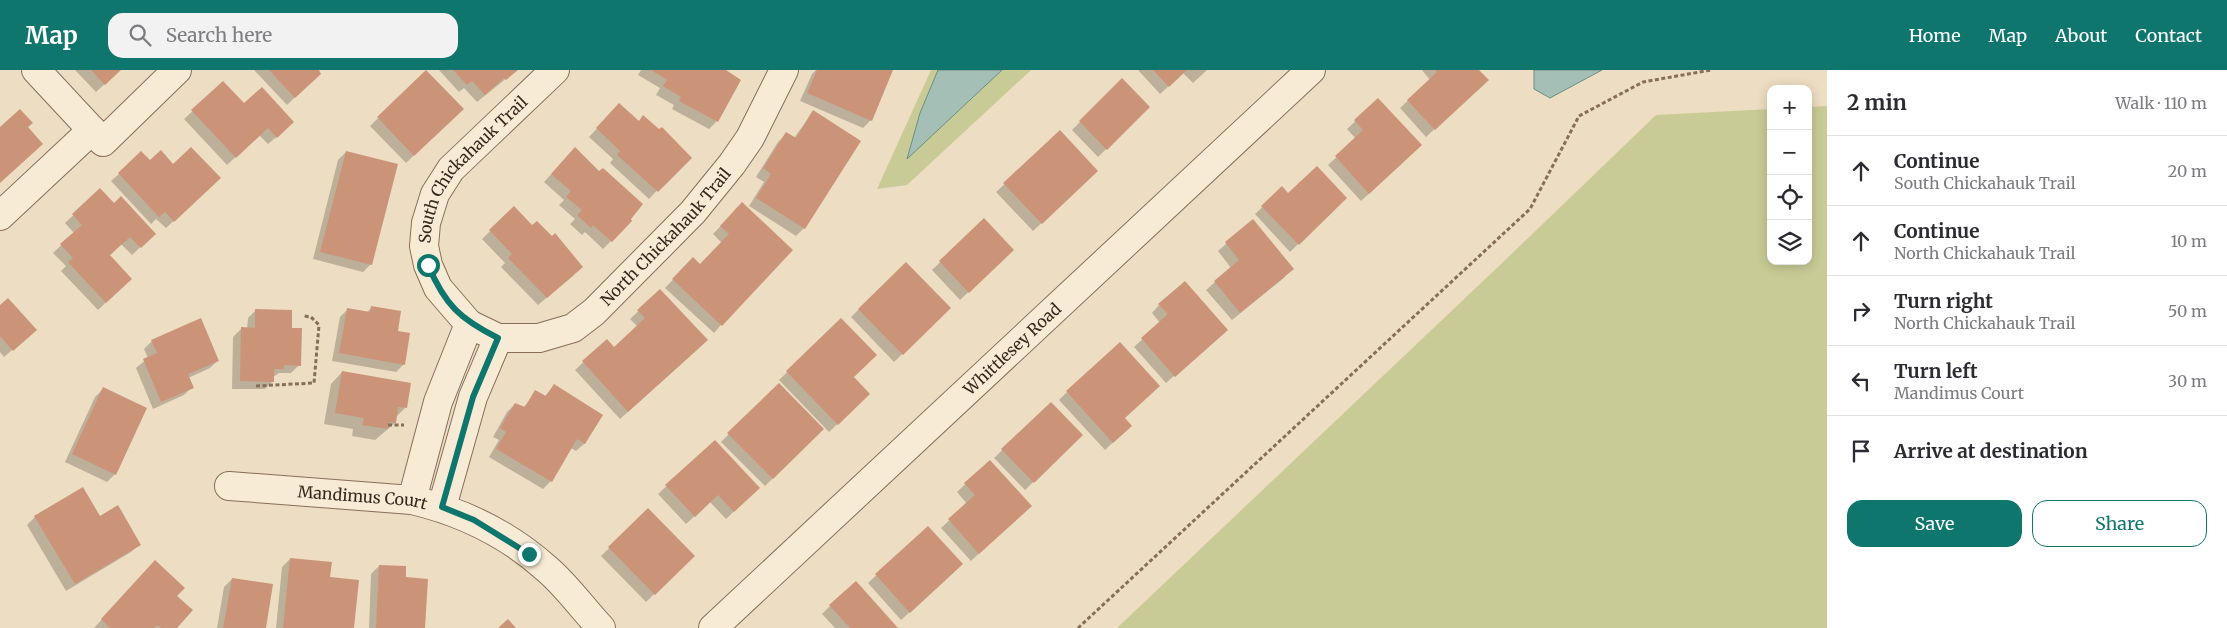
<!DOCTYPE html>
<html lang="en">
<head>
<meta charset="utf-8">
<style>
	body { margin:0; font-family:Merriweather,serif; background:#f2f2f3; color:#2b2b33 }
	.controls { position:absolute; right:15px; top:15px; display:grid; overflow:hidden; border-radius:10px; box-shadow:0 2px 12px #0003 }
	.controls button { width:45px; height:45px; display:grid; place-items:center; padding:0; border:0; border-bottom:1px solid #e1e1e2; background:#fff; color:#2b2b33; font:25px sans-serif }
	.stop { position:absolute; width:15px; height:15px; margin:-11px; border:4px solid #0f766e; border-radius:50%; background:#fff }
	.stop.end { background:#0f766e; border-color:#fff; box-shadow:0 1px 5px #0008 }
	.list { margin:0; padding:0; list-style:none }
	h2 { display:flex; justify-content:space-between; align-items:center; height:65px; margin:0; padding:0 20px; font-size:21px }
	h2 small { font-size:16px; font-weight:400; color:#7c7c81 }
	.list li { display:grid; grid-template-columns:32px 1fr auto; gap:15px; align-items:center; box-sizing:border-box; height:70px; padding:0 20px; border-top:1px solid #e1e1e2 }
	.list b { display:block; font-size:19px; white-space:nowrap }
	.list p { margin:0; font-size:16px; white-space:nowrap; color:#7c7c81 }
	.list em { font-size:16px; font-style:normal; color:#7c7c81 }
	.actions { display:flex; gap:10px; padding:15px 20px }
	.actions a { flex:1; padding:11px 0; border:1px solid #0f766e; border-radius:15px; text-align:center; font-size:18px; color:#0f766e }
	.actions .main { background:#0f766e; color:#fff }
	.icon { flex:none; width:28px; height:28px; fill:none; stroke:currentColor; stroke-width:2; stroke-linecap:round; stroke-linejoin:round }
	.map { position:relative; flex:none; width:1827px; height:558px; overflow:hidden }
	header { display:flex; align-items:center; gap:30px; box-sizing:border-box; height:70px; padding:0 25px; background:#0f766e; color:#fff }
	header strong { font-size:24px }
	nav { display:flex; gap:28px; margin-inline-start:auto; font-size:18px }
	.search { width:350px; height:45px; background:#f2f2f3; display:flex; align-items:center; gap:12px; box-sizing:border-box; padding:0 18px; border-radius:15px; color:#7c7c81; font-size:19px }
	main { display:flex }
	aside { flex:1; background:#fff }
	.map>svg:first-child { display:block }
	.green { fill:#c9cb96 }
	.water { fill:#a4c0b6; stroke:#6b8d83 }
	.shadow { fill:#0003 }
	.building { fill:#cb9478 }
	.lines { fill:none; stroke-linecap:round; stroke-linejoin:round }
	.minor-casing { stroke:#876e59; stroke-width:30 }
	.path { stroke:#876e59; stroke-width:3; stroke-dasharray:4 2.5; stroke-linecap:butt }
	.minor { stroke:#f8ebd5; stroke-width:28 }
	.route { stroke:#0f766e; stroke-width:6 }
	.labels { text-anchor:middle; stroke-width:4.5; stroke-linejoin:round; paint-order:stroke }
	.street-label { font-size:16px; fill:#36281d; stroke:#f5e8d1 }
</style>
</head>
<body>
<header>
<strong>Map</strong>
<div class="search"><svg class="icon" aria-label="search" viewBox="0 0 24 24"><circle cx="10" cy="10" r="6"/><path d="M15 15l6 6"/></svg>Search here</div>
<nav><a>Home</a><a>Map</a><a>About</a><a>Contact</a></nav>
</header>
<main>
<div class="map">
<svg width="1827" height="558" viewBox="0 0 1827 558">
	<rect width="100%" height="100%" fill="#edddc2"/>
	<path class="green" d="M931,0H1031L907,115L877,119Z
		M1827,36V558H1117L1500,195L1656,45L1771,39V191H1808V37Z"/>
	<path class="water" d="M938,0H1002L907,89L920,43Z
		M1534,0H1602L1550,28L1534,19Z"/>
	<path class="shadow" d="M75,0H120L96,22Z
		M254,0H317L319,4L287,35Z
		M439,0H517L477,32L464,18L459,22Z
		M641,0H723L739,10L717,51L709,59L672,39L674,35L656,25L660,18L638,5Z
		M816,0H892L871,50L863,58L800,31L812,4Z
		M1138,0H1207L1193,13L1183,3L1160,24Z
		M1478,0L1479,18L1426,67L1400,38L1430,10L1422,0Z
		M426,1L462,39L406,93L370,56Z
		M1122,10L1149,37L1098,87L1072,60Z
		M223,13L244,35L285,60L268,74L259,65L227,95L184,49Z
		M1378,30L1413,83L1361,131L1328,95L1356,69L1347,59Z
		M619,35L638,52L691,88L664,116L662,115L649,129L610,93L613,89L589,67Z
		M813,42L804,158L796,166L749,136L764,112L756,107L778,72L786,64L794,68Z
		M1060,62L1089,109L1033,161L996,122Z
		M346,82L371,194L363,202L313,189L338,90Z
		M567,87L599,102L631,151L603,179L585,162L582,165L570,154L575,149L559,135L564,130L544,112Z
		M150,92L173,95L211,116L166,158L156,149L151,154L111,111L119,104Z
		M1282,118L1288,125L1345,128L1290,182L1255,144Z
		M100,120L114,134L154,164L132,185L121,174L109,186L130,209L98,240L61,201L66,196L53,183L74,163L65,153Z
		M514,138L574,205L538,235L501,197L505,193L482,169Z
		M735,141L721,255L714,263L665,218L685,197L700,196L722,173L713,164Z
		M984,150L1012,180L960,230L932,200Z
		M1252,151L1285,207L1232,250L1206,220L1231,198L1218,181Z
		M906,194L949,238L894,292L851,247Z
		M660,221L699,278L620,349L575,300L607,271L614,279L638,257L630,249Z
		M1159,235L1218,267L1166,313L1134,277L1160,253L1152,243Z
		M0,237L27,267L4,287L0,282Z
		M371,238L396,262L404,294L396,302L332,291L340,247L348,239L367,242Z
		M256,240L290,259L299,295L291,303H279L273,307V311L265,319H232L233,267L241,259H247L248,248Z
		M841,250L853,307L869,324L829,362L779,310Z
		M152,271L218,290L210,298L188,308L192,317L184,325L153,339L136,298L148,288L144,279Z
		M342,302L405,338L395,348V353L375,370L352,366L353,359L324,354L331,314Z
		M779,314L823,359L765,416L721,372Z
		M554,316L602,345L584,374L576,381L571,378L551,411L543,419L489,387L499,370L493,367L507,342L515,334L523,338L536,322L544,327Z
		M103,319L115,404L107,412L65,392L95,327Z
		M1067,322L1123,349L1122,364L1105,380L1059,330Z
		M1051,333L1082,365L1025,420L994,388Z
		M714,372L758,418L726,449L710,432L686,454L658,424Z
		M989,391L1022,443L971,491L941,458L967,434L957,422Z
		M648,440L693,486L646,532L601,486Z
		M35,447H100L139,475L131,482L66,521L27,455Z
		M928,457L954,502L901,550L868,513Z
		M290,489L329,508L353,558H276L282,497Z
		M379,496L404,509L424,558H369L371,504Z
		M147,500L175,526V558H94Z
		M232,509L264,558H217L224,517Z
		M830,536L896,558H835L822,544Z"/>
	<path class="building" d="M91,0H121L105,15Z
		M269,0H319L321,4L295,28Z
		M426,0L464,39L414,86L377,47Z
		M453,0H518L506,10L504,8L485,25L472,11L467,15Z
		M651,0H726L741,10L718,52L679,31L681,27L663,16L667,10Z
		M817,0H893L872,51L807,23Z
		M1153,0H1187L1169,17Z
		M1435,0H1479L1489,10L1435,60L1407,30L1437,2Z
		M1122,8L1150,37L1107,80L1079,51Z
		M223,11L244,33L262,17L294,52L277,68L268,58L236,88L191,40Z
		M1378,28L1422,75L1369,124L1335,86L1363,60L1354,50Z
		M619,33L639,51L643,45L659,59L662,57L692,88L658,122L617,85L620,81L596,58Z
		M20,39L33,53L28,57L43,74L0,113V57Z
		M813,40L861,71L805,159L756,128L771,104L763,98L786,62L796,68Z
		M1060,60L1098,101L1042,154L1003,113Z
		M191,77L221,108L174,152L165,142L159,147L118,103L141,81L150,90L161,80L173,94Z
		M575,77L599,101L603,98L643,134L631,149L632,151L612,172L593,155L591,158L577,145L582,140L566,127L571,121L551,104Z
		M346,81L398,94L372,195L320,182Z
		M1317,96L1347,128L1299,175L1261,136L1282,116L1288,123Z
		M100,118L114,133L121,126L156,164L141,178L130,167L110,185L132,209L106,233L68,192L73,188L60,174L82,155L72,144Z
		M742,132L793,180L722,256L672,209L693,187L700,194L723,170L729,164L720,156Z
		M514,136L532,155L537,151L552,166L555,163L583,197L547,228L508,188L512,184L489,160Z
		M984,148L1014,180L969,223L939,191Z
		M1253,149L1294,199L1240,243L1214,211L1239,190L1225,172Z
		M906,192L951,238L903,285L858,239Z
		M1185,211L1228,260L1175,307L1141,268L1168,244L1158,234Z
		M660,219L708,270L628,342L582,291L607,269L614,277L629,263L645,248L637,240Z
		M8,228L37,260L13,281L0,266V235Z
		M371,236L401,241L398,261L410,263L405,295L339,283L347,238L370,242Z
		M255,239L292,240V258H302L301,296L284,295V299H274V312L240,311L241,257L255,258Z
		M201,248L219,291L188,304L194,318L161,332L143,289L157,283L151,270Z
		M841,248L877,285L854,307L870,324L838,355L786,301Z
		M1120,272L1160,316L1125,348L1132,356L1113,373L1066,321Z
		M342,301L411,313L407,338L398,337L396,353L389,352L388,359L362,355L364,348L335,343Z
		M779,313L824,359L773,409L727,363Z
		M554,314L603,345L585,374L577,369L552,412L496,379L506,362L500,358L515,333L525,337L535,320L546,326Z
		M103,317L147,338L116,405L72,384Z
		M1051,332L1083,365L1034,413L1001,379Z
		M715,370L760,418L734,442L718,425L695,447L665,415Z
		M990,390L1032,436L979,484L948,449L975,425L964,413Z
		M83,417L100,446L118,435L141,475L75,514L34,446Z
		M648,438L695,486L655,525L608,477Z
		M928,456L963,494L910,543L875,504Z
		M290,488L332,492L330,507L359,510L354,558H283Z
		M155,490L185,518L177,526L193,540L177,558H161L157,555L154,558H110L101,549Z
		M379,495L406,496V507L428,509L425,558H376Z
		M232,508L273,514L266,558H223Z
		M856,511L898,558H850L829,535Z
		M508,549L516,558H498Z"/>
	<g class="lines">
		<g class="minor-casing">
			<g id="minor">
				<path d="M36,0L103,72L177,0"/>
				<path d="M0,146L92,60"/>
				<path id="s1" d="M469,254L498,268H539L573,258L594,242L693,142L732,94L750,68L784,0"/>
				<path id="s2" d="M229,416L412,430C463,442 508,464 547,499C567,516 583,539 601,558"/>
				<path id="s3" d="M412,430L438,332L469,254L438,218L428,195L424,176L426,153L435,124L451,99L555,0"/>
				<path d="M442,437L473,327L498,268"/>
				<path id="s4" d="M713,558L1311,0"/>
			</g>
		</g>
		<path class="path" d="M256,316L314,313L319,255L311,247L304,246
			M388,355H404
			M1078,558L1530,139L1579,46L1643,12L1711,0"/>
		<use href="#minor" class="minor"/>
	</g>
	<g class="lines">
		<path class="route" d="M428,195C445,235 460,249 498,268L473,327L442,437L474,450L529,484"/>
	</g>
	<g class="labels">
		<g class="street-label">
			<text dy="6" stroke="none"><textPath href="#s3" startOffset="371">South Chickahauk Trail</textPath></text>
			<text dy="6" stroke="none"><textPath href="#s1" startOffset="239">North Chickahauk Trail</textPath></text>
			<text dy="6" stroke="none"><textPath href="#s4" startOffset="409">Whittlesey Road</textPath></text>
			<text dy="6" stroke="none"><textPath href="#s2" startOffset="134">Mandimus Court</textPath></text>
		</g>
	</g>
</svg>
<div class="controls">
<button>+</button>
<button>−</button>
<button><svg class="icon" aria-label="locate" viewBox="0 0 24 24"><circle cx="12" cy="12" r="6"/><path d="M12 2v4M12 18v4M2 12h4M18 12h4"/></svg></button>
<button><svg class="icon" aria-label="layers" viewBox="0 0 24 24"><path d="M12 4l9 5-9 5-9-5zM3 14l9 5 9-5"/></svg></button>
</div>
<div class="stop" style="left:428px;top:195px"></div>
<div class="stop end" style="left:529px;top:484px"></div>
</div>
<aside>
<h2>2 min<small>Walk · 110 m</small></h2>
<ul class="list">
<li><svg class="icon" aria-label="ahead" viewBox="0 0 24 24"><path d="M12 20V5M6 11l6-6 6 6"/></svg><div><b>Continue</b><p>South Chickahauk Trail</p></div><em>20 m</em></li>
<li><svg class="icon" aria-label="ahead" viewBox="0 0 24 24"><path d="M12 20V5M6 11l6-6 6 6"/></svg><div><b>Continue</b><p>North Chickahauk Trail</p></div><em>10 m</em></li>
<li><svg class="icon" aria-label="right" viewBox="0 0 24 24"><path d="M7 20v-9h11M14 6l5 5-5 5"/></svg><div><b>Turn right</b><p>North Chickahauk Trail</p></div><em>50 m</em></li>
<li><svg class="icon" aria-label="left" viewBox="0 0 24 24"><path d="M17 20v-9H6M10 6l-5 5 5 5"/></svg><div><b>Turn left</b><p>Mandimus Court</p></div><em>30 m</em></li>
<li><svg class="icon" aria-label="arrive" viewBox="0 0 24 24"><path d="M6 21V4h12l-3 4 3 4H6"/></svg><div><b>Arrive at destination</b></div></li>
</ul>
<div class="actions"><a class="main">Save</a><a>Share</a></div>
</aside>
</main>
</body>
</html>
